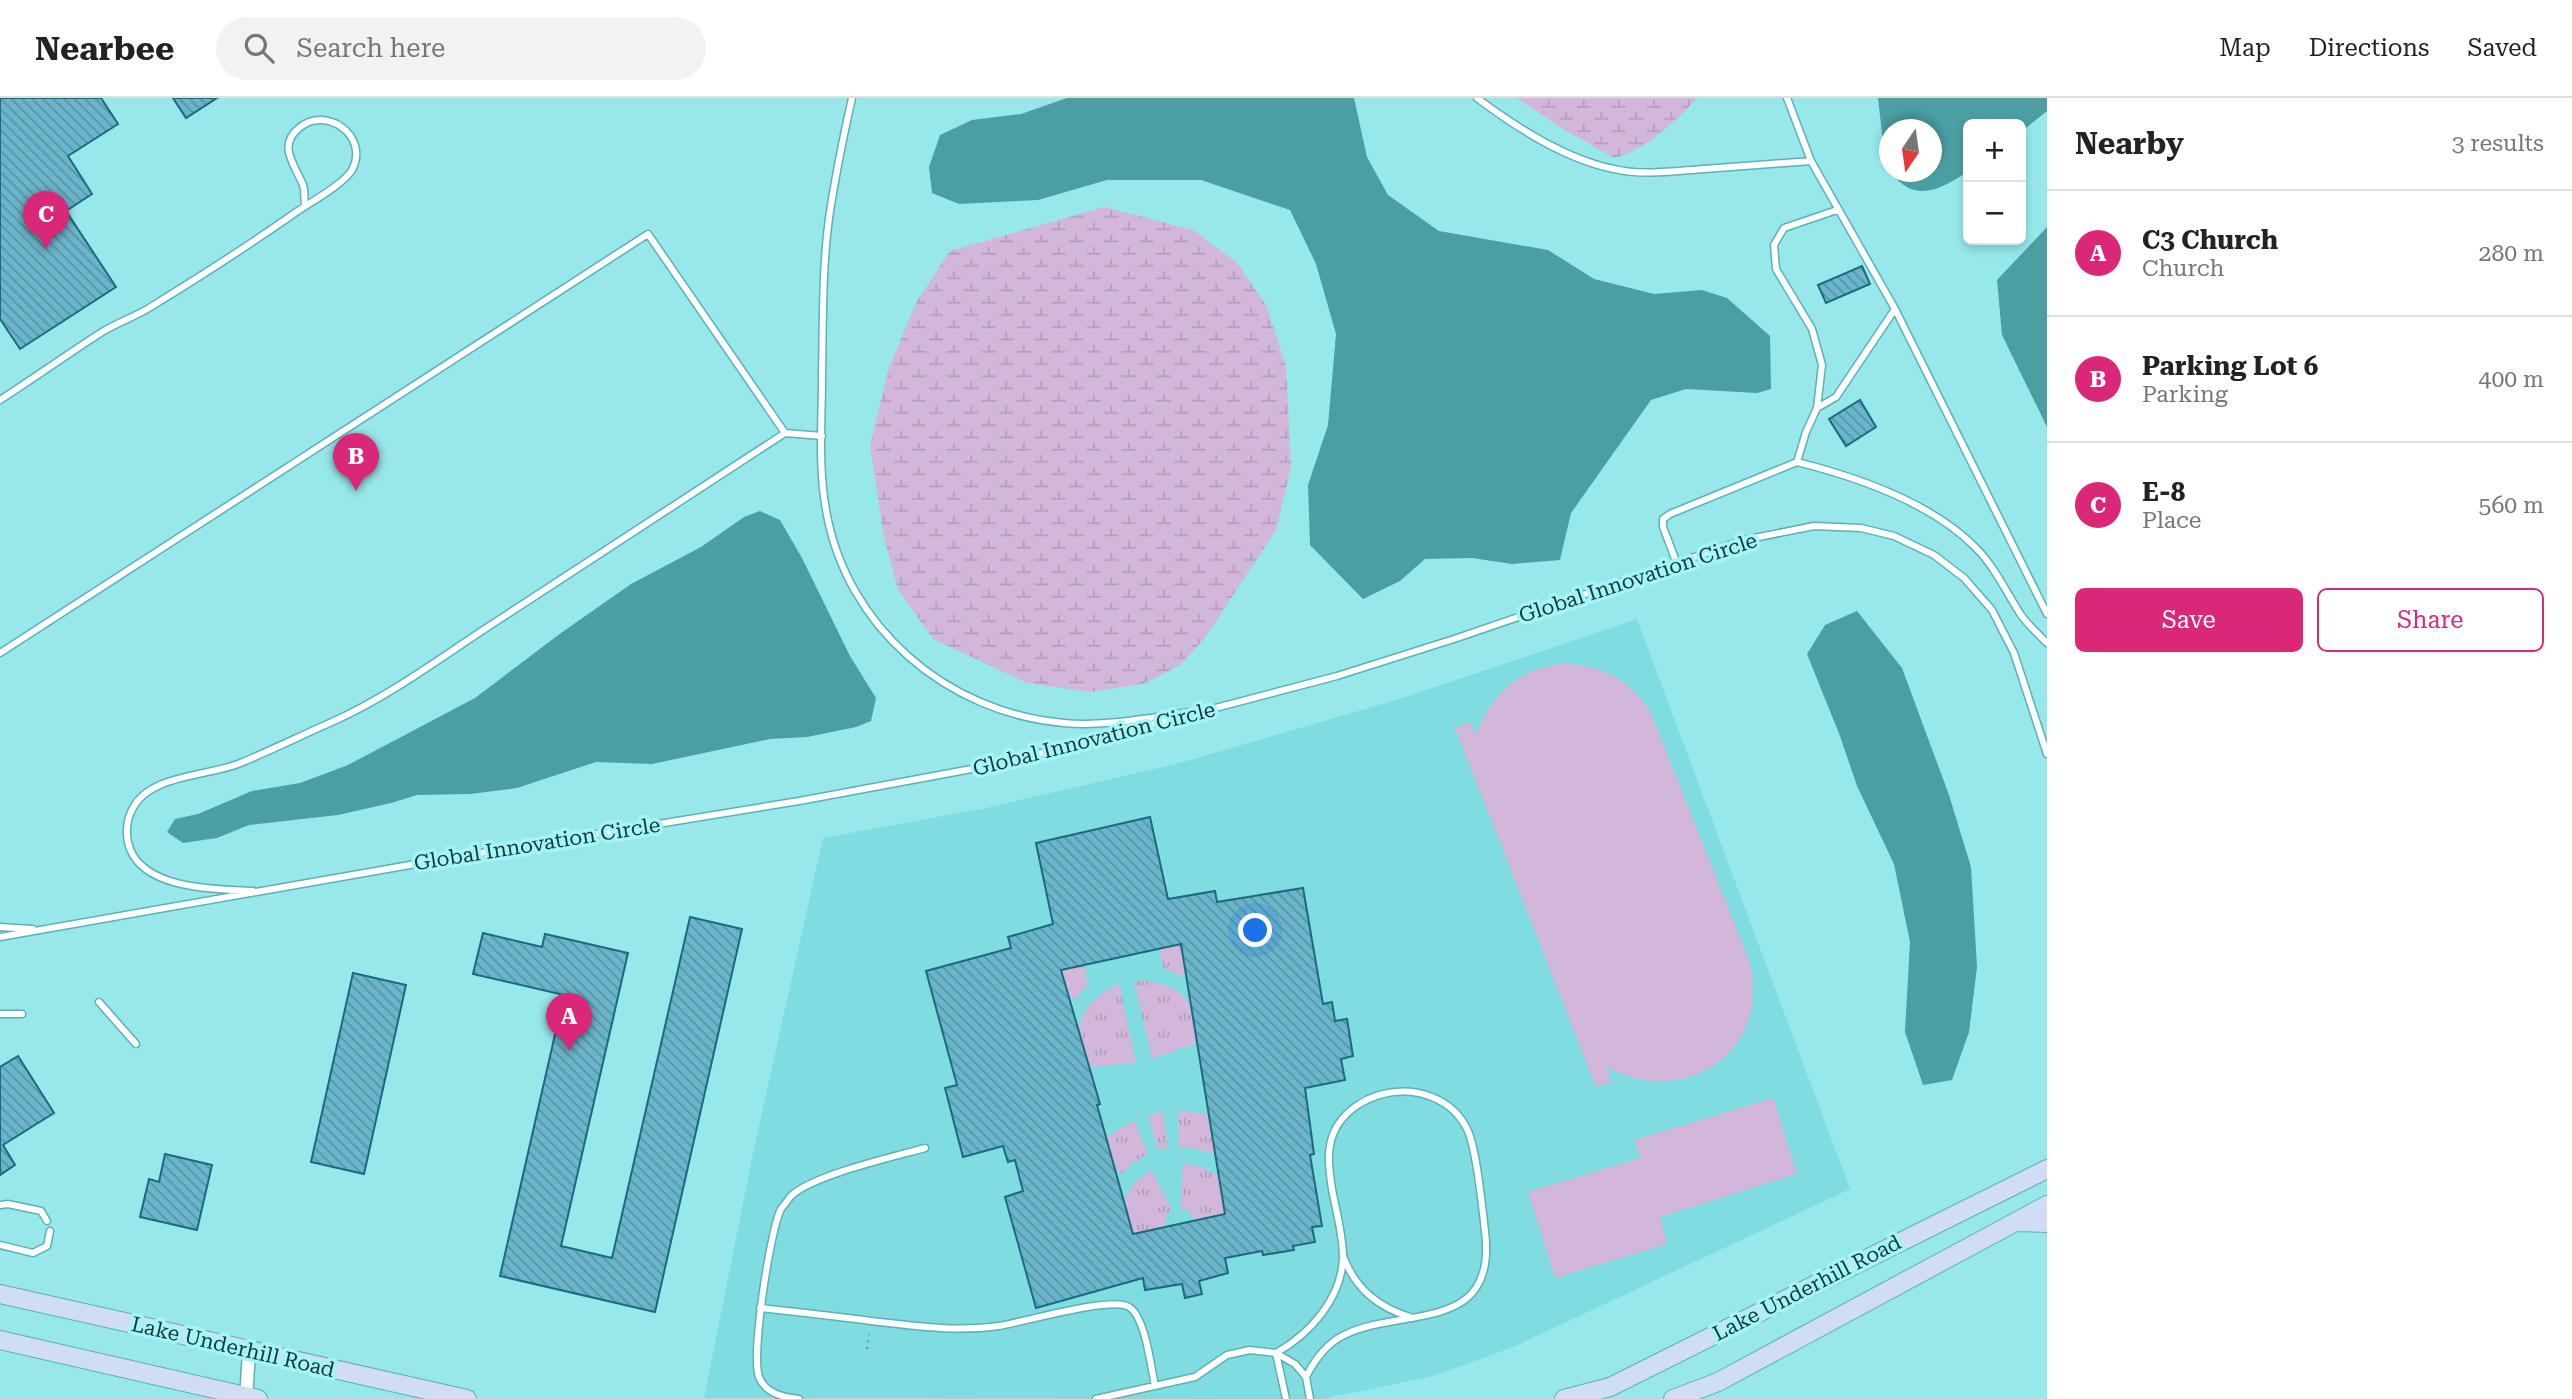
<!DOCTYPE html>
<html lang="en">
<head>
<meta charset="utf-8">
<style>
	body { margin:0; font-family:"Roboto Serif",serif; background:#f2f2f2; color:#222 }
	.controls { position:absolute; right:21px; top:21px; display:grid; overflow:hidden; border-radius:10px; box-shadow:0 4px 10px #0003 }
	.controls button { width:63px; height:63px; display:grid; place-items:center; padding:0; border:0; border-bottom:2px solid #e0e0e0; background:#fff; color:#222; font:35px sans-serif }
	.compass { position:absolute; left:1879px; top:21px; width:63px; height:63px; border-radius:50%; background:#fff; box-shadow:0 4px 10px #0003; rotate:193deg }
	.you { position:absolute; left:1256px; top:833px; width:24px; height:24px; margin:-18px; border:5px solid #fff; border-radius:50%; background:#1a73e8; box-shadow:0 0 0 10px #1a73e833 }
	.badge { display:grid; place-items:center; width:46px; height:46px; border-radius:50%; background:#db2777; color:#fff; font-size:23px; font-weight:700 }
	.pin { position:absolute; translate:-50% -58px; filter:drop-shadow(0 2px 4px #0008) }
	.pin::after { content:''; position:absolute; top:37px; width:24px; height:21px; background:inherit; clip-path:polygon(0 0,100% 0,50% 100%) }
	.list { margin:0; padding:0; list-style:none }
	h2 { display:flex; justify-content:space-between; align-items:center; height:91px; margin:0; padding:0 28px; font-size:30px }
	h2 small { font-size:23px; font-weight:400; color:#767676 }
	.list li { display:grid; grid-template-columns:46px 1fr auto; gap:21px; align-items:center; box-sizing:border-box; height:126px; padding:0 28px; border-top:2px solid #e0e0e0 }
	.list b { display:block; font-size:26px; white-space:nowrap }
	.list p { margin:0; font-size:23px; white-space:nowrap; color:#767676 }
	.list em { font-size:23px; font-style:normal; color:#767676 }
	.actions { display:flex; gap:14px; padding:21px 28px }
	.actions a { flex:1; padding:16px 0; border:2px solid #db2777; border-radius:10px; text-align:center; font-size:24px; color:#db2777 }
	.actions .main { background:#db2777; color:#fff }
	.icon { flex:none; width:38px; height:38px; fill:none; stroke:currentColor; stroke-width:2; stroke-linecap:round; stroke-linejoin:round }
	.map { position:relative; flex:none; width:2047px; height:1301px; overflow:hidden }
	header { display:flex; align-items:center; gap:42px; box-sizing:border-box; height:98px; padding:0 35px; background:#fff; border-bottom:2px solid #e0e0e0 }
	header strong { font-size:33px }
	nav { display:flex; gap:38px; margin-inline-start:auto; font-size:24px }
	.search { width:490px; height:63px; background:#f2f2f2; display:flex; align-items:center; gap:18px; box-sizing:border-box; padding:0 24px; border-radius:38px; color:#767676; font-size:26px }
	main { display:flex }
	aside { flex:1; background:#fff }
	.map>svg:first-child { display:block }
	.built { fill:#7fdce0 }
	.grass { fill:url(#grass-tufts) }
	.wetland { fill:url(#wetland-marsh) }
	.park { fill:#d2b7da }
	.water { fill:#4b9fa2 }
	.building { fill:url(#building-back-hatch); stroke:#1a6b7f; stroke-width:2; fill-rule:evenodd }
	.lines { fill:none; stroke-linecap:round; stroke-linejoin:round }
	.lane-casing { stroke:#5eb0b3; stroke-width:9 }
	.street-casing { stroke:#5eb0b3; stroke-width:15 }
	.secondary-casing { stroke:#5eb0b3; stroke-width:20 }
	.path { stroke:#65a5a8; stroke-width:2.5; stroke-dasharray:2 5; stroke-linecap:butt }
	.lane { stroke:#fff; stroke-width:6 }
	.street { stroke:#fff; stroke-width:12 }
	.secondary { stroke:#d0ddf2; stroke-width:18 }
	.labels { text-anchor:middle; stroke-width:7; stroke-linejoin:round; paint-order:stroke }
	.street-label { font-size:21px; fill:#153839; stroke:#a3f5f8 }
</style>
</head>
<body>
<header>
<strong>Nearbee</strong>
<div class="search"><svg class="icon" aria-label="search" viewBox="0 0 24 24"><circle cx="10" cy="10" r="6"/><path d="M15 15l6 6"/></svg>Search here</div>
<nav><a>Map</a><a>Directions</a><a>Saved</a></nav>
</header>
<main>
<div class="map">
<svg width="2047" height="1301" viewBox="0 0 2047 1301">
	<defs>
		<pattern id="grass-tufts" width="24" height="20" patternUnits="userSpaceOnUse" patternTransform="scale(1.75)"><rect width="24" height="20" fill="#d2b7da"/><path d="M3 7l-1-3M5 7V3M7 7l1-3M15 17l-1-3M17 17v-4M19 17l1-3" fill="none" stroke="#b39ebc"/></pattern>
		<pattern id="wetland-marsh" width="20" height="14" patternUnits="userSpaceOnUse" patternTransform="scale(1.75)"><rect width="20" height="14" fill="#d2b7da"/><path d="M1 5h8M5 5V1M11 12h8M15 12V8" fill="none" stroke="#b39ebc"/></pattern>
		<pattern id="building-back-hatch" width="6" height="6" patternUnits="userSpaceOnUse" patternTransform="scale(1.75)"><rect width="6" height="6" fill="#6bb5ca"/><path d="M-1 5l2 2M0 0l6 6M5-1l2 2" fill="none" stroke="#5794a5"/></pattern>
	</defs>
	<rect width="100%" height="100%" fill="#96e8eb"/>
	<path class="built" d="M1637,521L1850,1091L1513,1249L1433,1278L1322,1301L704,1300L755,1046L823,740L986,710L1180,665L1406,599Z"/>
	<path class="grass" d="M1181,846L1186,877L1181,878L1163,870L1159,851Z
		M1084,867L1088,886L1075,901H1069L1061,872Z
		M1134,883C1153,882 1180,888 1190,906C1195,917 1195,934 1197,945L1152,961Z
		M1119,886L1136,965L1088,969C1085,959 1080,947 1079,936C1076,914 1101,894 1119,886Z
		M1178,1013L1207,1016L1214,1051L1212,1056L1198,1051L1179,1049Z
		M1163,1014L1168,1050L1158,1052L1148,1017Z
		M1134,1022L1148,1056L1133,1065L1121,1076L1115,1071L1107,1039Z
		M1183,1065L1202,1069L1219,1079L1225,1116L1194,1122L1189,1113L1180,1110Z
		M1151,1072L1172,1112L1166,1118L1165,1129L1133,1136L1124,1101L1137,1082Z"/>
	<path class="wetland" d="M1516,0H1697C1676,23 1646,52 1614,60L1563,31Z
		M1104,109L1193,132L1237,165L1266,207L1286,268L1291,368L1276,432L1204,541L1180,567L1143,586L1090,594L1027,585L933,541L898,491L884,440L870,347L889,269L917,203L950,153Z"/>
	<path class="park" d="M1562,566C1600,566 1629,581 1650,613L1749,862C1774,952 1685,1012 1606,969L1611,984L1596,989L1455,630L1470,624L1476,638C1489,598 1519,570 1562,566Z
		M1773,1000L1797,1076L1660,1119L1667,1146L1555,1180L1528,1094L1640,1060L1635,1042Z"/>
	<path class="water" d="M1067,0H1354L1367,59L1388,97L1439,133L1548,152L1594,181L1654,196L1702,192L1727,200L1770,238L1771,291L1757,295L1686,291L1651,302L1571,415L1560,462L1512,466L1472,460L1425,461L1400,483L1363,501L1310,447L1308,387L1328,327L1336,236L1316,166L1290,112L1201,82H1107L1038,102L959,106L932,95L929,69L940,37L972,22L1021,16Z
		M1878,0H2047V13L2021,34V26H1968V73C1941,92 1914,106 1891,74H1932V32H1890L1889,71L1885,62Z
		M2047,129V329L2002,237L1997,182Z
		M760,413L780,422L802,460L850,558L876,600L871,623L856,629L807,639L770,641L652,666L596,664L517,690L470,696L417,697L391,705L338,717L249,727L217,740L183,745L167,734L175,721L198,716L252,693L300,685L348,667L475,600L561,535L631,486L701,449L744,419Z
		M1857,513L1902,570L1949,697L1971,769L1977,869L1969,934L1952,982L1923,987L1905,934L1910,844L1894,766L1857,688L1840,638L1807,556L1825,527Z"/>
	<path class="building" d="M0,0H101L118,26L68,58L92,96L66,113L116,189L20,251L0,221Z
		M173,0H217L186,20Z
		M1862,168L1870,186L1826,205L1818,187Z
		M1860,302L1876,329L1846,348L1829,321Z
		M1150,719L1168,801L1215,793L1217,804L1303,790L1323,906L1332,904L1335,923L1347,921L1353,958L1341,961L1345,982L1305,990L1314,1056L1310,1057L1322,1128L1312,1129L1315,1144L1293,1148L1294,1152L1263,1157L1262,1153L1225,1160L1228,1175L1199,1183L1202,1196L1185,1200L1182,1186L1145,1192L1143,1180L1036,1210L1005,1099L1023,1093L1015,1062L1008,1064L1003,1048L963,1059L945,990L957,987L926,873L1011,850L1008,839L1053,826L1036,745ZM1181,846L1225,1116L1133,1136L1097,1007L1100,1006L1061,872Z
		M690,819L742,831L655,1214L500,1178L564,897L473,876L483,835L542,849L545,836L628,855L561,1148L612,1160Z
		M353,875L406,887L364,1076L311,1064Z
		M18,958L54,1015L3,1047L15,1067L0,1077V969Z
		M165,1056L212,1067L197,1132L140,1119L149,1081L159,1084Z"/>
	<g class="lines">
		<g class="lane-casing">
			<path id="lane" d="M852,0C843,40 835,80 829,120C822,172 823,226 822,279C822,323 818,368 826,412C846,529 947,615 1064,625C1106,629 1150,619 1191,614
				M1477,0C1517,30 1565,61 1614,71C1643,78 1675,73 1704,71C1740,68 1775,66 1811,63
				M1787,0L1811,63L1895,211L2047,516
				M1837,112L1784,130L1774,147L1776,171L1812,231L1822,267L1817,310L1836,299L1895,211
				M0,302C34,280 68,256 102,234C117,225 134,219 149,210C198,180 246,149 292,117C307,106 343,87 352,72C370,38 326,7 299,30C277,48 295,67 303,87C305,93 304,101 305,108
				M1797,364C1857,379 1932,405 1976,450C1995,469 2006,494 2021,517C2028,527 2038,536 2047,545
				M1677,466L1663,429V421L1670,416L1797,364L1806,334L1817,310
				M0,555L648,136L785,335
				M253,793C217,791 146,792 130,751C125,738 126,722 133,710C150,677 207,678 238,666C270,653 302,637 334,623C392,597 444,557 497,523C593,460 689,397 785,335L822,338
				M0,829L33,831
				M0,839L444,761L799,703L977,670L1071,648L1337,578L1454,541L1744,442L1814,428L1861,430L1894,438L1934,457L1964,480L1992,512L2014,555L2047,656
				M99,904L136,946
				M0,916H22
				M0,1107L8,1106L41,1113L47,1123
				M0,1147L33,1155L47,1148L50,1133
				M1343,1158C1356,1192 1379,1210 1413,1220
				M760,1210C797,1214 835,1218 871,1223C914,1228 956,1234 999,1228C1024,1224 1111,1198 1129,1209C1145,1218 1151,1269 1155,1288
				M1276,1255C1310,1236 1342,1200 1343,1159C1343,1137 1336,1113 1332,1091C1329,1071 1326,1052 1334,1034C1343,1014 1363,1001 1383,996C1416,988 1453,1000 1468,1033C1477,1054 1482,1108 1485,1133C1498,1237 1403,1208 1344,1237C1326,1246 1315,1261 1306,1279
				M1276,1255L1286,1301
				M799,1301C783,1299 766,1296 759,1279C751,1257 770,1132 781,1111C784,1107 788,1102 791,1098C813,1077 893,1059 925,1050
				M1096,1301L1195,1279L1227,1257L1250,1252L1276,1255L1295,1266L1306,1279L1310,1301"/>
		</g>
		<g class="street-casing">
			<path id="street" d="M246,1301L249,1254"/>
		</g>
		<g class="secondary-casing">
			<path id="secondary" d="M2017,1124L2047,1125
				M0,1196L467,1301
				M0,1242L258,1301
				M1564,1301L1610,1289L2047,1071
				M1673,1301L1718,1284L2047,1107"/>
		</g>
		<path class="path" d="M867,1251L869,1236"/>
		<use href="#lane" class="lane"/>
		<use href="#street" class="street"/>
		<use href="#secondary" class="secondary"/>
	</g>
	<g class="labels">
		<g class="street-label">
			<text transform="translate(1638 480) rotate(-18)" y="7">Global Innovation Circle</text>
			<text transform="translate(1094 641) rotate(-14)" y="7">Global Innovation Circle</text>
			<text transform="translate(537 746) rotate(-9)" y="7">Global Innovation Circle</text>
			<text transform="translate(1807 1190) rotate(-27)" y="7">Lake Underhill Road</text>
			<text transform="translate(233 1249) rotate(13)" y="7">Lake Underhill Road</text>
		</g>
	</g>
</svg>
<div class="controls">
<button>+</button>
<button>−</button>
</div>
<svg class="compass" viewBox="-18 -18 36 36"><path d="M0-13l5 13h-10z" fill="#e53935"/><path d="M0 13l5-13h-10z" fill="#767676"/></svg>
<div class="you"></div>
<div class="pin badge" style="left:569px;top:953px">A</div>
<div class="pin badge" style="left:356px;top:393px">B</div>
<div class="pin badge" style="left:46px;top:151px">C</div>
</div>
<aside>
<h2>Nearby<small>3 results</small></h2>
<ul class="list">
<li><span class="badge">A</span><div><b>C3 Church</b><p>Church</p></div><em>280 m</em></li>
<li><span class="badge">B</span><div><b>Parking Lot 6</b><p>Parking</p></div><em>400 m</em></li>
<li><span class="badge">C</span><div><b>E-8</b><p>Place</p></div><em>560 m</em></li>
</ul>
<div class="actions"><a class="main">Save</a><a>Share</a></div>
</aside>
</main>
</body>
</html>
